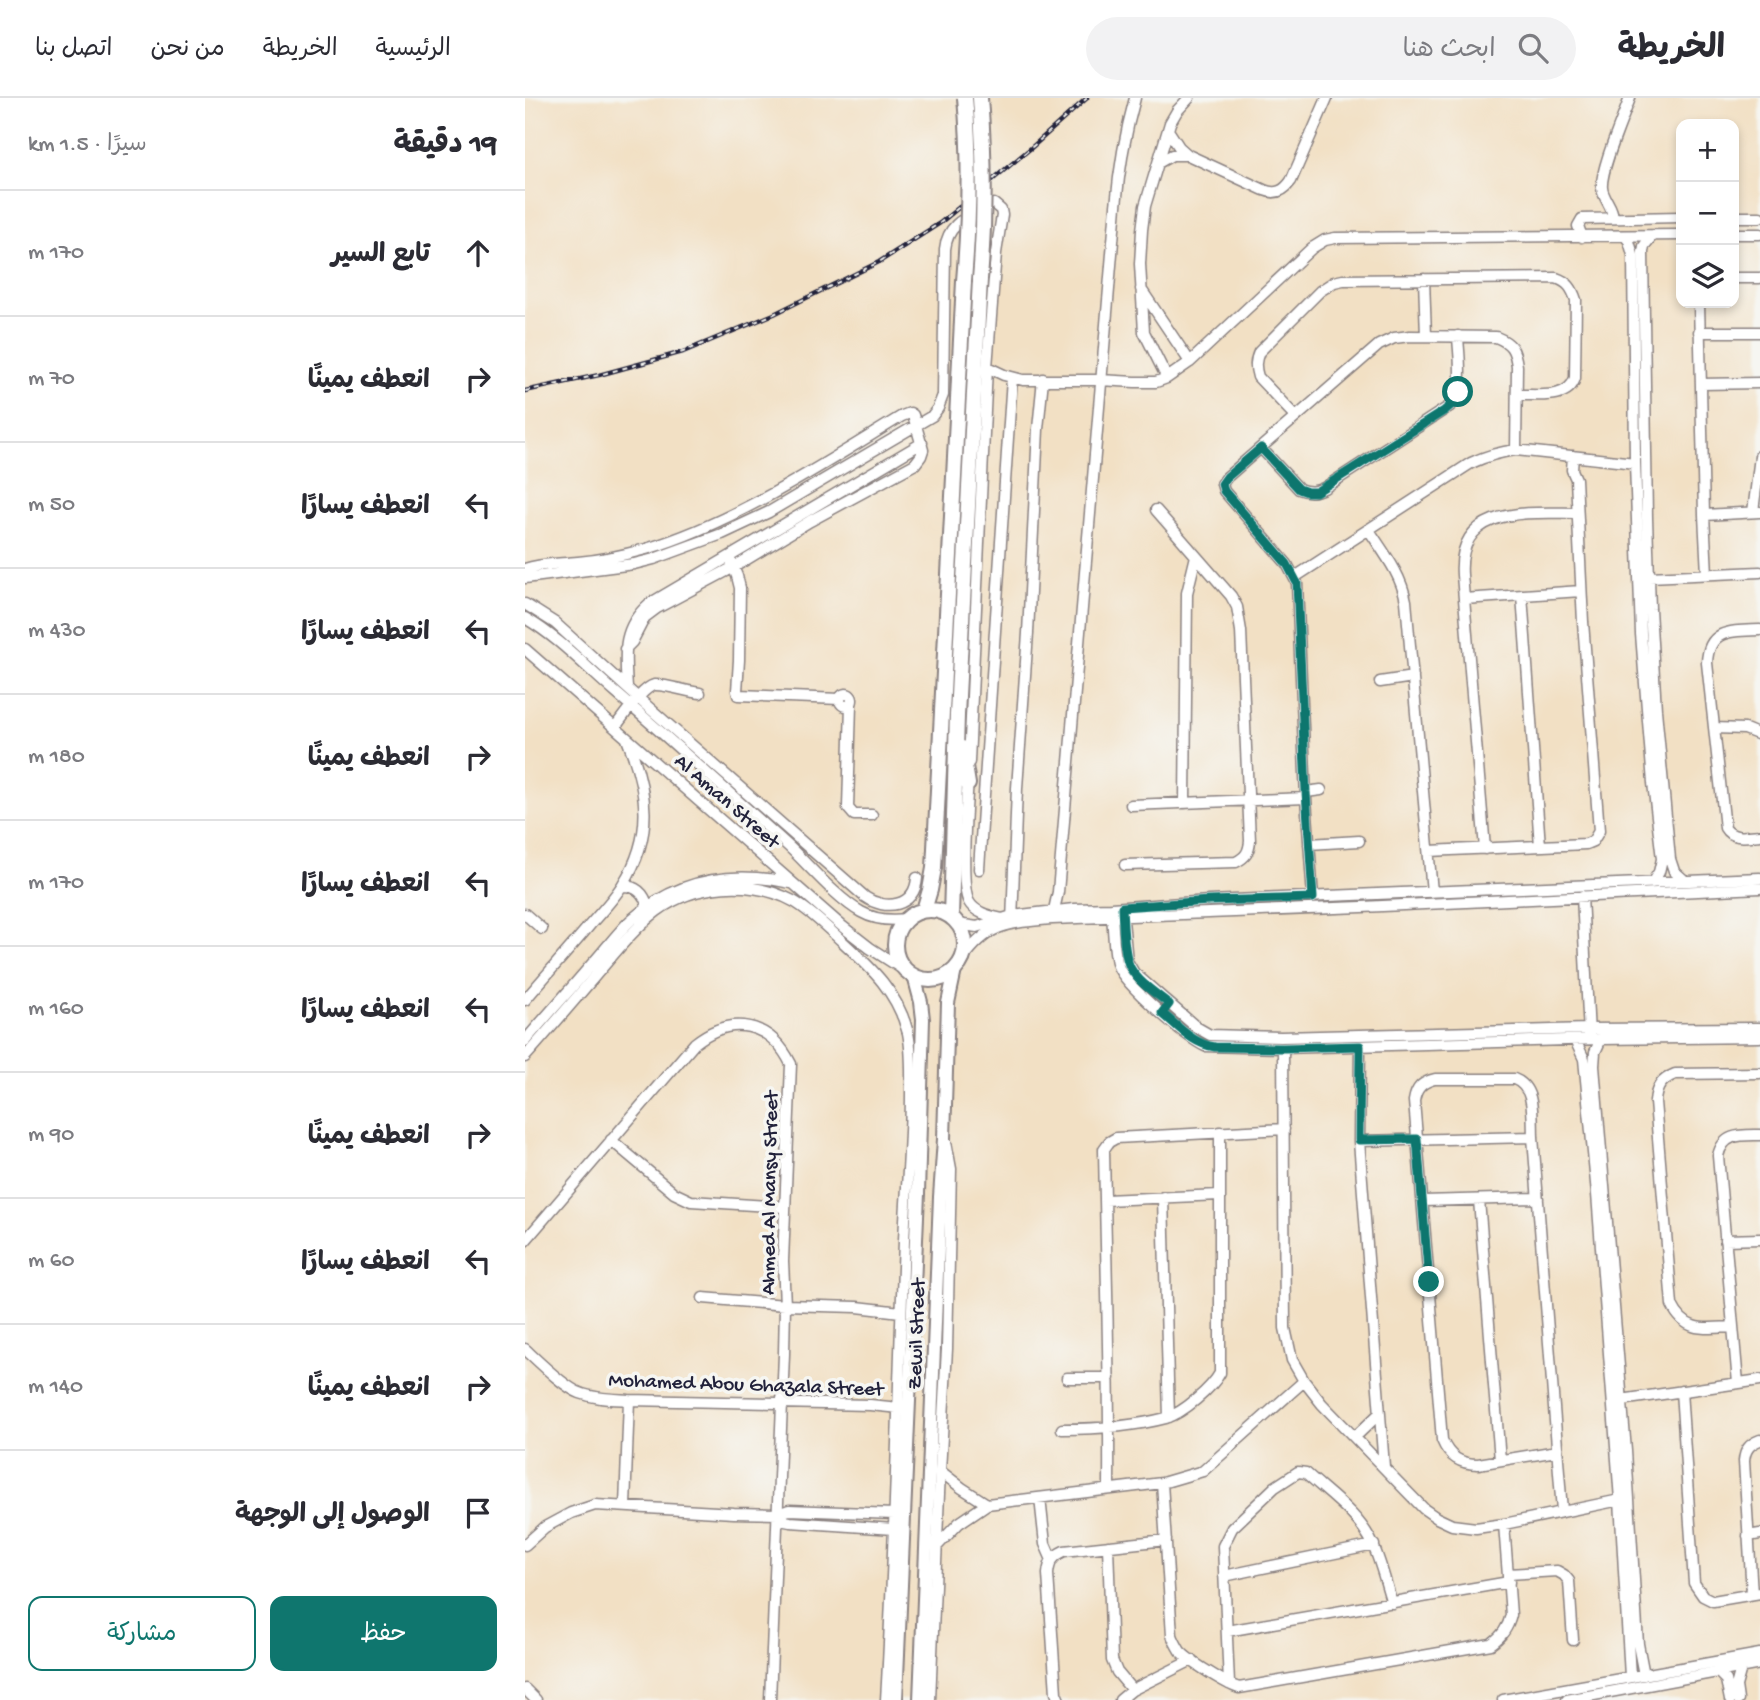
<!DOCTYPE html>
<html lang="ar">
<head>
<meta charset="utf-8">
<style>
	body { margin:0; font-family:"Gochi Hand","Playpen Sans Arabic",sans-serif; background:#f2f2f3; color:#2b2b33; direction:rtl }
	.controls { position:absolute; right:21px; top:21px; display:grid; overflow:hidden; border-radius:14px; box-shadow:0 4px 10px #0003 }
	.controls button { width:63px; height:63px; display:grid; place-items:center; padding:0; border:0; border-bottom:2px solid #e1e1e2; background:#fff; color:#2b2b33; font:35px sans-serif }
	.stop { position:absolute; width:21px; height:21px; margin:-16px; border:5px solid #0f766e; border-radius:50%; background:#fff }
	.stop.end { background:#0f766e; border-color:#fff; box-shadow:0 2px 7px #0008 }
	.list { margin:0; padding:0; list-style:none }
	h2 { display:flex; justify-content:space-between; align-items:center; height:91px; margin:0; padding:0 28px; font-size:30px }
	h2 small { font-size:23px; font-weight:400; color:#7c7c81 }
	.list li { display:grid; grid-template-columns:46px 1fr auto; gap:21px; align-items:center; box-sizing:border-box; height:126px; padding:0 28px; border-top:2px solid #e1e1e2 }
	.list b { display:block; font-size:26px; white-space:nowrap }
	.list em { font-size:23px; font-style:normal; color:#7c7c81 }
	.actions { display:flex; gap:14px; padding:21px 28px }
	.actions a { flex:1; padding:16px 0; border:2px solid #0f766e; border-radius:14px; text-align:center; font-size:24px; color:#0f766e }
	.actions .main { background:#0f766e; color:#fff }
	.icon { flex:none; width:38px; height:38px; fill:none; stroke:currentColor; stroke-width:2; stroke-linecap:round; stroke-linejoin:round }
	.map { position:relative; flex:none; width:1235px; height:1602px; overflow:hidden; direction:ltr }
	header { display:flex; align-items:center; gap:42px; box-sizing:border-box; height:98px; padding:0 35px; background:#fff; border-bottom:2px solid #e1e1e2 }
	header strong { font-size:33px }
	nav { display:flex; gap:38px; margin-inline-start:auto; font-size:24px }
	.search { width:490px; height:63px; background:#f2f2f3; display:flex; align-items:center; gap:18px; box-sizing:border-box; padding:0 24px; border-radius:38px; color:#7c7c81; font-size:26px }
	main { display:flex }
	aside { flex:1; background:#fff }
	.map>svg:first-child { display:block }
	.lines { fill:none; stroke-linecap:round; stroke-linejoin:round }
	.minor-casing { stroke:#8a8180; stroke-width:13 }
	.major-casing { stroke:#8a8180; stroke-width:16 }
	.highway-casing { stroke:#8a8180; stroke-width:18 }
	.minor { stroke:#fff; stroke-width:10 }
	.major { stroke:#fff; stroke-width:12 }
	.highway { stroke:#fff; stroke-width:14 }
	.rail-casing { stroke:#22223b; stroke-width:4.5 }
	.rail { stroke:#f6f6f2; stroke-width:2; stroke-dasharray:5; stroke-linecap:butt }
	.highway-bridge-casing { stroke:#8a8180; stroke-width:18; stroke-linecap:butt }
	.highway-bridge { stroke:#fff; stroke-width:14 }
	.route { stroke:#0f766e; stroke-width:9 }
	.labels { text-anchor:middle; stroke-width:7; stroke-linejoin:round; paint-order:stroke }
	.street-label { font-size:21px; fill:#22223b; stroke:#f6f6f2 }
</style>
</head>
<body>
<header>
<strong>الخريطة</strong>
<div class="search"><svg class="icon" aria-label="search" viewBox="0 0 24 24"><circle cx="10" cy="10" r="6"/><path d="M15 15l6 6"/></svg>ابحث هنا</div>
<nav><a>الرئيسية</a><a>الخريطة</a><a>من نحن</a><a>اتصل بنا</a></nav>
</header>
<main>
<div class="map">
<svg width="1235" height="1602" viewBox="0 0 1235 1602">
	<rect width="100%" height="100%" fill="#f6f6f2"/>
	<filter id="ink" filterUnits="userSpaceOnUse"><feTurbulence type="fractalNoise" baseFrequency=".0143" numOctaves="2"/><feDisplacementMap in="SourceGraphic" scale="14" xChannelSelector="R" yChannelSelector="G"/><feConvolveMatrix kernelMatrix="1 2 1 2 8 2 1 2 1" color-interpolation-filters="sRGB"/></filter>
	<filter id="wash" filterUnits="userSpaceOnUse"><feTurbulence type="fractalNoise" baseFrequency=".00686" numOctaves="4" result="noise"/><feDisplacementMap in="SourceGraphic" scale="28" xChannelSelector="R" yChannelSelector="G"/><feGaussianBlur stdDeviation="1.57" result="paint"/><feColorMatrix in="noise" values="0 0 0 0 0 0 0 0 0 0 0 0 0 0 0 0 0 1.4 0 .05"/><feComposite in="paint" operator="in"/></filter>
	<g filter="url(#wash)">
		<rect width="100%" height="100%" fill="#f2e0c4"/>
	</g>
	<g filter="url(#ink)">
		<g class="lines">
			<g class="minor-casing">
				<path id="minor" d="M643,32L654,49L663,57L739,92C751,97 759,93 766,83L802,0
					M633,65L647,57H663
					M1209,119H1235
					M1088,120C1088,108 1078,101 1077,90C1075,72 1098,20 1105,0
					M1209,136H1235
					M1100,138L1104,143L1108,157L1110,365L1116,536L1128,685L1137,761L1134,774L1127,785
					M1127,138L1119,148L1118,154L1122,420L1125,511L1131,612L1145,761L1149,773L1159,782
					M1057,139L1053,128L1057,121L1156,119
					M1209,180H1235
					M899,181L901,238
					M616,191L665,264
					M1174,205L1179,417L1182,476
					M1174,234H1235
					M462,269L479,277L498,282H575L610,284H631L642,280L665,264L787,150L800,142L810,140L1156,137
					M642,280L619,234L615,166L617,132L620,108L645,25L652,13L664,0
					M1176,286L1235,285
					M771,319L733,279C730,269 730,263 734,254L795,193L809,184L818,182L1031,180C1043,184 1047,190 1051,202L1050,280C1043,303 1011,296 992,297
					M736,350L774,391C784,395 790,394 799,390L925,308C940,289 934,261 933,238
					M1228,414L1235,358
					M1179,417L1235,414
					M844,432C859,455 876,476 881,503L907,794
					M206,464L212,478L215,490L214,562L212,593L213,597L315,601
					M0,471C17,465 36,466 53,464C76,462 99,457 121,451C211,424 298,366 377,318L385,315L388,317L398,352L396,358L390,366L285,423L209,469L132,510L120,519L107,544L100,551
					M770,479L946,365C961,358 974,354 991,352L1110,365
					M1124,479L1235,474
					M0,480L109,466L129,461L197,436L244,414L407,318L413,310L418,297L420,151C423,124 443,119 464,107L469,106L476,112L477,117L471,155L462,269L444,664
					M997,497L1015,748
					M939,501L1056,493
					M0,506L30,525L113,600L340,799C360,813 390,809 392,780
					M0,520C33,539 61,569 90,594C148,644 204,695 261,746C283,766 311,800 336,814C350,822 366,823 382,821
					M1235,532C1208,533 1183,530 1182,565L1200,730C1207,742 1223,738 1235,737
					M0,551L318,829L345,850L384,875
					M855,584L888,579
					M102,590C100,556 96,531 124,506L397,345
					M315 602a6 6 0 1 1 12 0a6 6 0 1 1-12 0Z
					M326,606L323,710L329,717H347
					M90,629C99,618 117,590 129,587C141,586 162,594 175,595
					M1189,630L1220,631L1235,637
					M443,679C442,703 434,787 444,804C450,815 465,818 477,821
					M781,694L796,692
					M660,705L662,495L671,458
					M606,707L781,700
					M784,746L834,743
					M960,751L937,477C932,407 1003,415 1052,415
					M904,753L1061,746L1068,743L1074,733L1058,524L1051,381L1047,372L1048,358
					M600,767L711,764C721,759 724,754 725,743L716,533L712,509L706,498L631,412
					M454,771L487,280
					M98,788C112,788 119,795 123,809
					M1057,798L1064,937
					M788,800L781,700L772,485L762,466L699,393L697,386L702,379L854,247L869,240L885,238L971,239C986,245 990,251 992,268L991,352
					M597,812L602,863L609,875L671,929L685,937L756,939L1064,931L1235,930
					M0,816L17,831
					M587,819C589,835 588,853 593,868C599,886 662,940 680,948L758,950L1076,941L1235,939
					M527,821L533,794L591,108C594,71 600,36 610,0
					M432,824L439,827L452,829L487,818L513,815L549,811L586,810L684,803L1235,780
					M487,824L492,690L503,535L513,331L518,281
					M437,862C464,824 484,825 527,821L837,809L1235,790
					M0,902C21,877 43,853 64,828C75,815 89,801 98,786C129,737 123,693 102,641
					M1076,941L1070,954L1069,968L1101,1353L1113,1546L1119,1577
					M1050,942L1059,961L1072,1096L1095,1402L1105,1579
					M0,943C22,917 45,892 67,866C80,852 92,835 106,822C152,781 207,772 266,785
					M835,948L834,1043L859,1369
					M758,950L760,1230L767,1262L779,1283L797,1306L899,1411L912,1420L927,1427L951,1430L979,1426L1095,1402
					M0,959C24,932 47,905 70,878C89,856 108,831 132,813C170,785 226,781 268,803C281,810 294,822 305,832C339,864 371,888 383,935C387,954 386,975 386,995C386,1044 381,1094 379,1143C373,1296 370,1449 361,1602
					M86,1042L149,1095L166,1103L260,1109
					M834,1043L1008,1039
					M638,1099L644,1319
					M580,1102L695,1097
					M954,1102L975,1362
					M898,1103L1013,1100
					M1200,1142L1235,1141
					M0,1143L170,945C207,916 245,924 266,966L258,1163L260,1207L259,1256L245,1602
					M178,1200L260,1207L332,1209L376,1214
					M1208,1229C1181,1230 1161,1236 1147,1207L1130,1004C1131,989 1136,982 1150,976L1235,975
					M0,1251C13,1263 39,1289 55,1295C71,1301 88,1301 104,1302L345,1307L374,1310
					M542,1280H584
					M1213,1285L1193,1058C1198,1035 1216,1037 1235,1037
					M1156,1293L1169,1485L1178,1498L1188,1503L1235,1495
					M1096,1302L1235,1282
					M537,1331C572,1331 607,1329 641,1320C658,1315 687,1290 695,1275V1034
					M830,1339L855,1315
					M1032,1353L953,1366C935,1366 924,1359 917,1342L889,1003C891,990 897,984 910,981H989C1011,989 1007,1019 1008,1039L1037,1413
					M415,1373L437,1390L462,1406
					M637,1385L647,1537C649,1543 652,1548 655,1553C664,1563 701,1586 714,1590L966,1546C977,1538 983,1530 986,1517L979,1426
					M584,1391C585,1278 581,1165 579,1051L584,1044L591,1040L759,1031
					M515,1400L520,1446L527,1462
					M100,1408L104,1302
					M253,1416L260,1423L265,1424L369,1431
					M1223,1438L1235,1436
					M0,1447L20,1429L46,1415L70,1407L209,1415L253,1416L264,1412L369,1416
					M412,1448L434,1425L462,1406L637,1385L678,1373L779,1283
					M583,1448L587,1562L592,1574L607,1592
					M983,1476L1032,1473L1039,1477L1044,1483L1048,1542
					M699,1478L849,1447
					M1227,1496L1219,1363C1220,1352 1224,1346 1235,1342
					M702,1533L984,1484
					M1193,1574L1201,1582L1205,1602
					M704,1586L698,1448L707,1430L750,1389L773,1374L781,1375C805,1397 835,1417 848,1447C856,1465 861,1486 867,1505
					M0,1591L11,1602
					M405,1602L415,1373L422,1251L426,1071L421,1044
					M534,1602L531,1595L523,1476C524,1464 528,1458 539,1453L641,1442
					M595,1602L607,1592L667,1562
					M978,1602L1235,1556
					M1042,1602L1235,1566
					M1213,1602L1211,1588L1216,1570"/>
			</g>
			<g class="major-casing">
				<path id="major" d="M371,1602L393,1096L398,921L396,904L389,878
					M395,1602L415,1099L419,1041L423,905L430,872"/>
			</g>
			<g class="highway-casing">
				<path id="highway" d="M437,650L443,686
					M370 847a35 35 0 1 1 70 0a35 35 0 1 1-70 0Z
					M399,812L405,792L409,770L439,183
					M426,819L432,617L455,181"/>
			</g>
			<use href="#minor" class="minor"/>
			<use href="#major" class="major"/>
			<use href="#highway" class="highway"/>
			<g class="rail-casing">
				<path id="rail" d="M0,293L74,277L158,254L249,216L354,164L415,125L506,50L562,0"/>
			</g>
			<use href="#rail" class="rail"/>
			<g class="highway-bridge-casing">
				<path id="highway-bridge" d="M455,181C460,121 460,61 455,0
					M439,183C444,122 446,61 440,0"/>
			</g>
			<use href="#highway-bridge" class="highway-bridge"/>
		</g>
	</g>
	<g class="lines" filter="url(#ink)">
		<path class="route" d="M904,1184L892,1041L834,1042L835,948L758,950L690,949C668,946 654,929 637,915L644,906C632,896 614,885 606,871C598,858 598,825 597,809L684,803L788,800L781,694L772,485L762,466L699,393L697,386L702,379L736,350L774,391L782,394H791L919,313L925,308L933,294"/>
	</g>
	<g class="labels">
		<g class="street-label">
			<text transform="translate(203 702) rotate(41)" y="7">Al Aman Street</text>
			<text transform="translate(243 1095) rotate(-89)" y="7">Ahmed Al Mansy Street</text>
			<text transform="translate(390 1236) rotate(-88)" y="7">Zewil Street</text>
			<text transform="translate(221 1285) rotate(2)" y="7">Mohamed Abou Ghazala Street</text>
		</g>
	</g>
</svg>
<div class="controls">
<button>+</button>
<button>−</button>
<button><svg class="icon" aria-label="layers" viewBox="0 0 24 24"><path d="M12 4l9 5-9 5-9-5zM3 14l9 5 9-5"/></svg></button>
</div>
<div class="stop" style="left:933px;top:294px"></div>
<div class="stop end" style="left:904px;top:1184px"></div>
</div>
<aside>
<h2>19 دقيقة<small>سيرًا · 1.5 km</small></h2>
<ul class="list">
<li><svg class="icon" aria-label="ahead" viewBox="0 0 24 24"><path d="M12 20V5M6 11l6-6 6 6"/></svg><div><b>تابع السير</b></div><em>170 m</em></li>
<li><svg class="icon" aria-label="right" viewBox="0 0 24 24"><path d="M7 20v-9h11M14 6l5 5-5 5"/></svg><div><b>انعطف يمينًا</b></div><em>70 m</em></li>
<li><svg class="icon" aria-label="left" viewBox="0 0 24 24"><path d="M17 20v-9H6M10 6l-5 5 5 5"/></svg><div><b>انعطف يسارًا</b></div><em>50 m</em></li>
<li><svg class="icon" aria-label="left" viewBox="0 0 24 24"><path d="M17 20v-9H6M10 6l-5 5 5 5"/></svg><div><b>انعطف يسارًا</b></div><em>430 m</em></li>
<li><svg class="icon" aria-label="right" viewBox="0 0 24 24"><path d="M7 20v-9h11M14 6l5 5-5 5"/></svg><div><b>انعطف يمينًا</b></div><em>180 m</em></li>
<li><svg class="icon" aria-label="left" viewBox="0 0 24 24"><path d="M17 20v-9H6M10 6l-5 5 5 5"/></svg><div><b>انعطف يسارًا</b></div><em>170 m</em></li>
<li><svg class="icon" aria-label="left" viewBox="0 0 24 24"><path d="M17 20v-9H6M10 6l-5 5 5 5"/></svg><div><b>انعطف يسارًا</b></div><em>160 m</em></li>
<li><svg class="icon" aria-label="right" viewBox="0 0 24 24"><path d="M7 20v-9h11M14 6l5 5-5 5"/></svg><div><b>انعطف يمينًا</b></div><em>90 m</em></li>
<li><svg class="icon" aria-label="left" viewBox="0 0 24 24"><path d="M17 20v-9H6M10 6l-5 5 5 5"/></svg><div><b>انعطف يسارًا</b></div><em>60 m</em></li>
<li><svg class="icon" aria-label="right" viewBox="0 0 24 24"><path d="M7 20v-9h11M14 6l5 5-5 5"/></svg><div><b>انعطف يمينًا</b></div><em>140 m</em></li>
<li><svg class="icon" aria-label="arrive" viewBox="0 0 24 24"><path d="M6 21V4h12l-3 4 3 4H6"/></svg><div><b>الوصول إلى الوجهة</b></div></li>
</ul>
<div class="actions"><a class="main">حفظ</a><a>مشاركة</a></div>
</aside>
</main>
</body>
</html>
